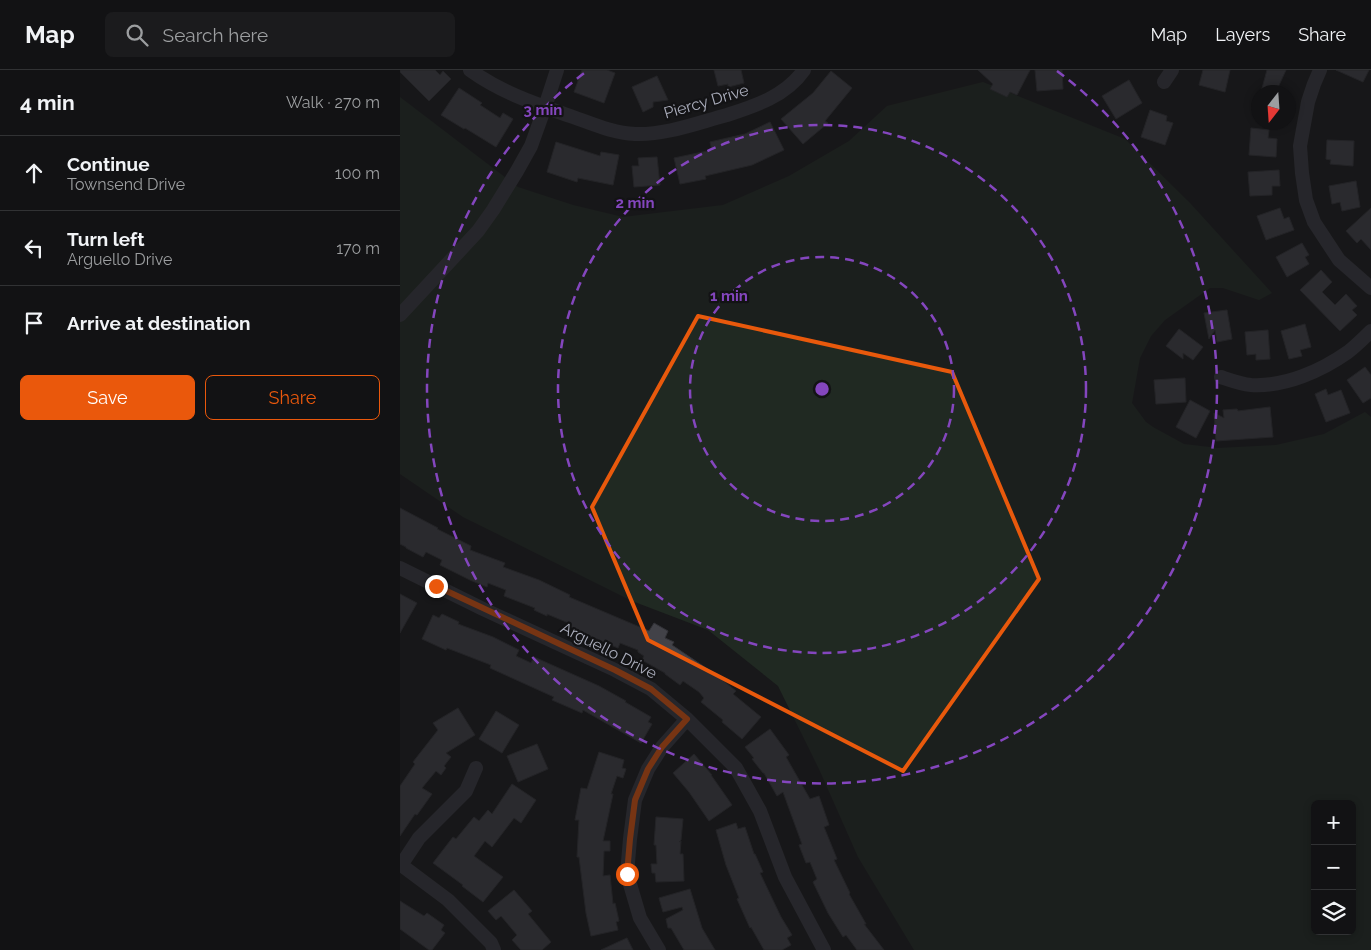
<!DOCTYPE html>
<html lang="en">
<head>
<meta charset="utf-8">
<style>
	body { margin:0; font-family:Raleway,sans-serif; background:#1b1b1d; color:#f1f3f6 }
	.controls { position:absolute; right:15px; bottom:15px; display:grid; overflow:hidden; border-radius:8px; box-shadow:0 2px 8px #0003 }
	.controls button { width:45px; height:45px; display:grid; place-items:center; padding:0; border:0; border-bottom:1px solid #313234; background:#121214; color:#f1f3f6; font:25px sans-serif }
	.compass { position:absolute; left:851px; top:15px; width:45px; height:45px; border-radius:50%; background:#121214; box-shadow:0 2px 8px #0003; rotate:197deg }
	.stop { position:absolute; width:15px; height:15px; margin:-11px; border:4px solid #ea580c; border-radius:50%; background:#fff }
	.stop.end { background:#ea580c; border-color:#fff; box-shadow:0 1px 5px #0008 }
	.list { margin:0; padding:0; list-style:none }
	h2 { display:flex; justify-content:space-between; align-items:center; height:65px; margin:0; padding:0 20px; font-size:21px }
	h2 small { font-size:16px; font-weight:400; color:#9c9ea0 }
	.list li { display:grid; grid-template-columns:32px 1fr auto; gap:15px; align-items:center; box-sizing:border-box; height:75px; padding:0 20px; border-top:1px solid #313234 }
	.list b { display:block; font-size:19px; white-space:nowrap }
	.list p { margin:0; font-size:16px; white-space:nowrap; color:#9c9ea0 }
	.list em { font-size:16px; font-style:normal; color:#9c9ea0 }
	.actions { display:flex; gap:10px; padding:15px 20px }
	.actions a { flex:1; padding:11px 0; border:1px solid #ea580c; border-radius:8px; text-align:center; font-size:18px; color:#ea580c }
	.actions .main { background:#ea580c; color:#fff }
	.icon { flex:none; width:28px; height:28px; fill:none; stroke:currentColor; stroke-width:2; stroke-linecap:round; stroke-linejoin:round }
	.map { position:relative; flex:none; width:971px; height:880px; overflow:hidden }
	header { display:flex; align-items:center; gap:30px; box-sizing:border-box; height:70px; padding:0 25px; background:#121214; border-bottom:1px solid #313234 }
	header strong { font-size:24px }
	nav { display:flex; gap:28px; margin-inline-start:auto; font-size:18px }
	.search { width:350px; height:45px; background:#1b1b1d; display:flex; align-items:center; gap:12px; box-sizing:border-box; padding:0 18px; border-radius:8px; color:#9c9ea0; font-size:19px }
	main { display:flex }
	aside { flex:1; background:#121214 }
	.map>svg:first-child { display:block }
	.green { fill:#202922; fill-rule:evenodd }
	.building { fill:#424248; stroke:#323237 }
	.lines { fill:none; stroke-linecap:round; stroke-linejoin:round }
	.minor { stroke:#393940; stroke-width:14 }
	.route { stroke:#ea580c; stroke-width:6 }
	.marked { fill:none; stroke:#e8590c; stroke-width:4; stroke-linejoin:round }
	.ring { fill:none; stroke:#8446be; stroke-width:2.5; stroke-dasharray:9 6 }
	.labels { text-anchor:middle; stroke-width:4.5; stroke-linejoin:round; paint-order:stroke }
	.street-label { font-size:16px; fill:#aaadbb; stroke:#131315 }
	.centre { fill:#8446be; stroke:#131315; stroke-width:2.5 }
	.ring-label { font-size:15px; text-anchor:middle; font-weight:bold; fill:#8446be; stroke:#131315; stroke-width:4.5; stroke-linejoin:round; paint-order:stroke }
</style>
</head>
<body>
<header>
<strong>Map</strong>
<div class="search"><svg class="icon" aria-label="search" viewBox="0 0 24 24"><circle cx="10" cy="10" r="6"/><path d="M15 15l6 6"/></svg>Search here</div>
<nav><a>Map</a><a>Layers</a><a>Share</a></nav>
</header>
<main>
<aside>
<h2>4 min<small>Walk · 270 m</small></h2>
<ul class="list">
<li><svg class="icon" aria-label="ahead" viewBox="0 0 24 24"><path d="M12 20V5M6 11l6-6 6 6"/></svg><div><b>Continue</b><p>Townsend Drive</p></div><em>100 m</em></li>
<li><svg class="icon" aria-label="left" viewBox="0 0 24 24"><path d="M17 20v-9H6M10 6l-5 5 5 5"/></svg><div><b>Turn left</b><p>Arguello Drive</p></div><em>170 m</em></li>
<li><svg class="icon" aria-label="arrive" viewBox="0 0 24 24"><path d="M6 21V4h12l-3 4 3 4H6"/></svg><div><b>Arrive at destination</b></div></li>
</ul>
<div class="actions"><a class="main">Save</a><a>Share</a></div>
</aside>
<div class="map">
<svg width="971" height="880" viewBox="0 0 971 880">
	<rect width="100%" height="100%" fill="#18181a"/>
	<path class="green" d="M583,12L725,69L790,133L872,223L859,230L823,218H810L765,250L751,266L740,288L732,333L746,352L753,357L784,374L818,378L876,375L924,364L965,342L971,347V880H514L458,787L419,699L378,616L308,560L232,531L63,447L0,404V27L118,117L173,135L223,147L323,135L389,106L449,71L487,36ZM915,734H952V861H915Z"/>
	<path class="building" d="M0,0H35L40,5L43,1L51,9L29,31L0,2Z
		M182,0H207L215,3L204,33L174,22Z
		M314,0H341L344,13L328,17V14L318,16Z
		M578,0H630L617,25L610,22L607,27L590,19L593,14Z
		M635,0H662L663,19L637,21Z
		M803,0H830L825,22L799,15Z
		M867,0H886L876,22H861Z
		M936,0H969L963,12Z
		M431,1L452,18L425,51L428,53L403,74L381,49L413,23Z
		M257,6L268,30L253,32V37L243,42L232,17Z
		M729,10L742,33L716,49L702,26Z
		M59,18L82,33L80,35L100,48L103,43L113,49L96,77L65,58L64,59L41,45Z
		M750,40L767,46L766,51L773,53L765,75L741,67Z
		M370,52L384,80L352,95L305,106L306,109L280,114L274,88L312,80L310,72L345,64Z
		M851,58L869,60L868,68L877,69L876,87L849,85Z
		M927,70L954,71L953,96L930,94L931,90L926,89Z
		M156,72L200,86L201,82L219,85L213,115L178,108L177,112L147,102Z
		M257,87L260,115L234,117L232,96H239L238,88Z
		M879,100L880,116H872V125L850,126L848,102Z
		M956,111L960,137L942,141L940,132L932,134L929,116Z
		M880,138L884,149L889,147L894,160L866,170L857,146Z
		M971,138V180L961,169L957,173L946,161Z
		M902,173L909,185L905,187L909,194L887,207L876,187Z
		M921,200L932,212L922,222L935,235L946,224L957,236L952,240L957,245L940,261L900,220Z
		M827,240L832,269L817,272L815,260L809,269L804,243Z
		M905,254L911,277L900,280L902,286L889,289L881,261Z
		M779,259L803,277L793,290L783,283V289L766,276Z
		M868,260L870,289L856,290V284L847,285L845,262Z
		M965,297L971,305V328L963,333L947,310Z
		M785,308L786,332L756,334L754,310Z
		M926,319L928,325L941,320L950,343L926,352L915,324Z
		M790,330L810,341L796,368L776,357Z
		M870,337L873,367L816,371L814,343L824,348L823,340L837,339L838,341Z
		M0,438L38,458L37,459L71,476L70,480L105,493L103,497L139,510L170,525L169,527L249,561L254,553L268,561L265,568L274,572L272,575L315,604L336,621L333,624L361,647L342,669L322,652L323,650L301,632L304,628L299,622L283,611L280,615L265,604V603L242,590L244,586L238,582V580L220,573L218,578L170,557L171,554L147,544V546L134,540L135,538L104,526L106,520L88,513L87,517L70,510L40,495L42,490L26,482L23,487L6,478V477L0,474Z
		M0,524L17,533L0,563Z
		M42,544L59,552L58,554L93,567L119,580L116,586L131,593L134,587L199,616L226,631L225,632L251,647L248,652L252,654L241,673L183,640L182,643L152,630L154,627L90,598L91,595L47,578L46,580L22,569L33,545L39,548Z
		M58,638L75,665L46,683L51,687L44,696L46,698L41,705L36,701L22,718L32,724L17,745L15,744L0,766V716L15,694L13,692L38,660L33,653Z
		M96,641L119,655L102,683L79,669Z
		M370,659L389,685L386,687L410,729L419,726L429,755L424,757L437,789L434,790L450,823L449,824L466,854H464L484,880H457L446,865L443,867L428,843L413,812L417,809L410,792L406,793L399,775L402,774L383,722L377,726L364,703H363L352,689L354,688L345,677Z
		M137,674L148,699L118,712L107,686Z
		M199,682L224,690L222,698L226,699L223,708L217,706L211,724H213L203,771H210V781H204L203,806L210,805L213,834L215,833L219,851L216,852L218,860L191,866L186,843L179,787H177L179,750H175L181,718L187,719Z
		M294,684L312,705H311L332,735L309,751L289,722L273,703Z
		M112,714L136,730L121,753L114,748L92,777L85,771L74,786L103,807L83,832L62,816L63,815L33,793L53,767L56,769L74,747L79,751L88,740L92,744Z
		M256,747L283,749L281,770L279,772L281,771L280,784H283L284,811L256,812L255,803H252L251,794H257L256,775H254Z
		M336,753L338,759L345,757L354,784H355L363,802L360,803L381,847L392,865L387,868L391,875L382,880H364L351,857L350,858L337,829L339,828L326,795L316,760Z
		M290,819L302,858L315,880H284L271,858H268L266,849L283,840L282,837L263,842L259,828Z
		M114,820L132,841L128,844L151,872L142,880H121L112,870L117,865L101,846L96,850L88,841Z
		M0,831L24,846L27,843L44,855L41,860L45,863L32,880H29L0,859Z
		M227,868L233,880H201L218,872Z"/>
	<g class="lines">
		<path class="minor" d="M70,0C102,23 136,34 173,47C193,54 213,63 235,64C266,65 297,53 327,45C355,36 386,26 404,0
			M920,0L914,14L908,32L900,76L902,103L906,130L914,152L939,190L971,218
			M764,12L772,0
			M0,245L78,161L93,140L117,101L131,76L145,37L157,0
			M821,307C830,310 841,314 851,315C885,317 921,301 948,282C956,276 964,268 971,261
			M0,498L83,539L215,600L251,619L287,649L336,698L360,741L385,807L424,880
			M0,794L48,830L91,873L94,880
			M1,795L19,768L66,721L76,698
			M259,880L240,848L227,804L230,769L235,730L248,699L262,677L287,649"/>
	</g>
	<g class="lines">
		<path class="route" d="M36,516L215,600L251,619L287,649L262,677L248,699L235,730L230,769L227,804"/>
	</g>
	<path d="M0 0H971V880H0ZM298,246L552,302L639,509L503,701L248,570L192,437Z" fill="#18181a" fill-opacity=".55" fill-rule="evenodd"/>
	<path class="marked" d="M298,246L552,302L639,509L503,701L248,570L192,437Z"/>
	<g class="ring">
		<circle cx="422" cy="319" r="132"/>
		<circle cx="422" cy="319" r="264"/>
		<path d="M657 1A395 395 0 1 1 187 1"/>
	</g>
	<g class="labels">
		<g class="street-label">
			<text transform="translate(306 31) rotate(-16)" y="6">Piercy Drive</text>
			<text transform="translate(209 580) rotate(27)" y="6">Arguello Drive</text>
		</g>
	</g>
	<circle cx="422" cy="319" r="8" class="centre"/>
	<g class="ring-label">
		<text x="143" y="45">3 min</text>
		<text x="235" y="138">2 min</text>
		<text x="329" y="231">1 min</text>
	</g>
</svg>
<div class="controls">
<button>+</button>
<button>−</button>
<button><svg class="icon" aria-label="layers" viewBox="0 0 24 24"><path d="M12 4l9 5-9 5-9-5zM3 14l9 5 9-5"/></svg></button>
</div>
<svg class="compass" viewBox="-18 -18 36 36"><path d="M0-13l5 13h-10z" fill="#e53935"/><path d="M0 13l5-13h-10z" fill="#9c9ea0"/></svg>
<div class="stop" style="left:227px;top:804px"></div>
<div class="stop end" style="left:36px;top:516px"></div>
</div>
</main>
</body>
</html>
